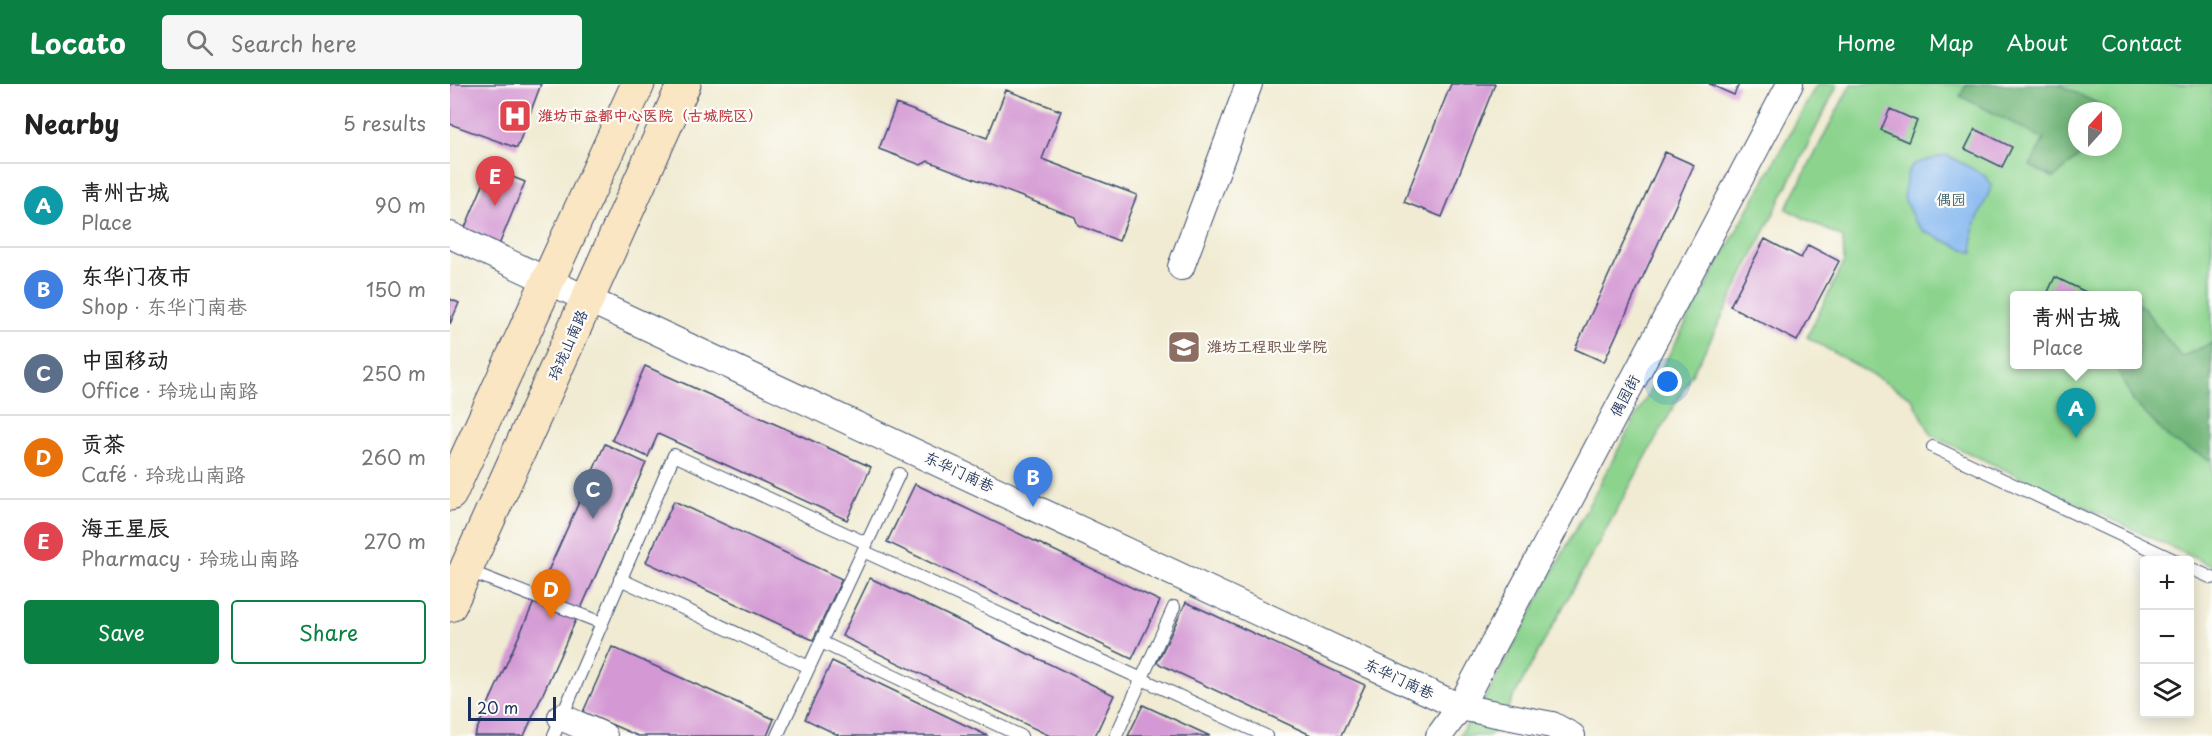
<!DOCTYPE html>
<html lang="en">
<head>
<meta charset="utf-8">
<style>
	body { margin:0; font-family:"Playpen Sans","LXGW WenKai TC",sans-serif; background:#f6f6f6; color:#222 }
	.controls { position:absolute; right:18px; bottom:18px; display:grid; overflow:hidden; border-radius:6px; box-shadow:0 3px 15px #0003 }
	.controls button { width:54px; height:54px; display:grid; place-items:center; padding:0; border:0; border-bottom:2px solid #e0e0e0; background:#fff; color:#222; font:30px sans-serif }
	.compass { position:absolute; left:1618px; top:18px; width:54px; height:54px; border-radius:50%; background:#fff; box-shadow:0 3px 15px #0003; rotate:21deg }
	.scale { position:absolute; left:18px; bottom:15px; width:88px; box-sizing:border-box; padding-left:6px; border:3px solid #1b2f5e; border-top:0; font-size:16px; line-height:21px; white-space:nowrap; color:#1b2f5e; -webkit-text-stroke:4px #fdfcf7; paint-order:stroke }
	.you { position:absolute; left:1218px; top:298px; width:21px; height:21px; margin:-15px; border:4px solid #fff; border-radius:50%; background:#1a73e8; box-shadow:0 0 0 9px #1a73e833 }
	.badge { display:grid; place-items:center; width:39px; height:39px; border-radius:50%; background:#0b8043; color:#fff; font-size:20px; font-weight:700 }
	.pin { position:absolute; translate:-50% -50px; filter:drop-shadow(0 2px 3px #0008) }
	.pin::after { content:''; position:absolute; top:32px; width:21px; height:18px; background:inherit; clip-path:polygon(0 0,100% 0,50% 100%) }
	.popup { position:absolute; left:1560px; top:207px; width:132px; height:78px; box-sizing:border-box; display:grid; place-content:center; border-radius:6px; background:#fff; filter:drop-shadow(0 2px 4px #0005); font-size:20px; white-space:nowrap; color:#767676 }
	.popup b { font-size:22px; color:#222 }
	.popup::after { content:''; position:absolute; left:50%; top:100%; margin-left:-12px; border:12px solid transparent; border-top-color:#fff }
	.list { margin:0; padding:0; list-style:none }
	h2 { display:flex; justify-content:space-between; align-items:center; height:78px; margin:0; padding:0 24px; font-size:26px }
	h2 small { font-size:20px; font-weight:400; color:#767676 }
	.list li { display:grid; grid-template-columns:39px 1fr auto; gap:18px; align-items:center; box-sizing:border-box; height:84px; padding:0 24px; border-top:2px solid #e0e0e0 }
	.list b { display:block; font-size:22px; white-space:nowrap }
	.list p { margin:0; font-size:20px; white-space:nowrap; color:#767676 }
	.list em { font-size:20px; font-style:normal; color:#767676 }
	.actions { display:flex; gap:12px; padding:18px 24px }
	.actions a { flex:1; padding:14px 0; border:2px solid #0b8043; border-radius:6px; text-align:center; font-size:21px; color:#0b8043 }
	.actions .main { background:#0b8043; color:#fff }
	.icon { flex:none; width:33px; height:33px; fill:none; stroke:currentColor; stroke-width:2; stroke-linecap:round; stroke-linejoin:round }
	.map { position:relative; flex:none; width:1762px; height:652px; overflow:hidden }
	header { display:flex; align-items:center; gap:36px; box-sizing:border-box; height:84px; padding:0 30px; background:#0b8043; color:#fff }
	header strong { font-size:28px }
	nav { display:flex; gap:33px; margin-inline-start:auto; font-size:21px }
	.search { width:420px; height:54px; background:#f6f6f6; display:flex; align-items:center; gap:15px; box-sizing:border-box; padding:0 21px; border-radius:6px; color:#767676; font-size:22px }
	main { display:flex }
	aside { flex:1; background:#fff }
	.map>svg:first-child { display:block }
	.green { fill:#8cd48e; stroke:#548276; stroke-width:1.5; fill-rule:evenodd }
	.forest { fill:#71b679; stroke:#46726c; stroke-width:1.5 }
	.water { fill:#82b6f0; stroke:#4e72a7; stroke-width:1.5 }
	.building { fill:#d499d4 }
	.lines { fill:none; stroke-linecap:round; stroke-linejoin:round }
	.lane-casing { stroke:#3b4b6f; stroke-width:14 }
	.street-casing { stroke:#3b4b6f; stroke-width:28 }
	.secondary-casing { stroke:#3b4b6f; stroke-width:35 }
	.lane { stroke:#fff; stroke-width:12 }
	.street { stroke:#fff; stroke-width:26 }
	.secondary { stroke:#fbe6c3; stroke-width:33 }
	.labels { text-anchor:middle; stroke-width:4.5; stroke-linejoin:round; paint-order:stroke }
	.health-label { font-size:15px; font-weight:bold; fill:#be3a42; stroke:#fdfcf7; text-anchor:start }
	.park-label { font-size:15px; fill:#3d616c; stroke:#fdfcf7 }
	.street-label { font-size:15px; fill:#1b2f5e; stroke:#fdfcf7 }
	.education-label { font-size:15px; font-weight:bold; fill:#785e54; stroke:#fdfcf7; text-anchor:start }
</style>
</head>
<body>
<header>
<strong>Locato</strong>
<div class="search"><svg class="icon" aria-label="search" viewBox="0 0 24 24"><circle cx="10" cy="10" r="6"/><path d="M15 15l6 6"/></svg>Search here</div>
<nav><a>Home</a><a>Map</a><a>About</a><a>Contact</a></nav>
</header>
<main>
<aside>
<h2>Nearby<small>5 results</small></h2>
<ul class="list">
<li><span class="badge" style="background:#0f9aa8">A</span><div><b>青州古城</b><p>Place</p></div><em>90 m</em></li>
<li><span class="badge" style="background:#3f7fe0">B</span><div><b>东华门夜市</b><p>Shop · 东华门南巷</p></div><em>150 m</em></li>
<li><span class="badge" style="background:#5c6f8a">C</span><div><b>中国移动</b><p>Office · 玲珑山南路</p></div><em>250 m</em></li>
<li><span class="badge" style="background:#e8710a">D</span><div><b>贡茶</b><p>Café · 玲珑山南路</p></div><em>260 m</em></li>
<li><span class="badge" style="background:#e0444e">E</span><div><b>海王星辰</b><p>Pharmacy · 玲珑山南路</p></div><em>270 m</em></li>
</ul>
<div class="actions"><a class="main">Save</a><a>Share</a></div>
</aside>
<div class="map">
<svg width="1762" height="652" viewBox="0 0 1762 652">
	<rect width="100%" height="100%" fill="#fdfcf7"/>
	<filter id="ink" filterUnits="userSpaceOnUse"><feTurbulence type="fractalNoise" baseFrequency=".0167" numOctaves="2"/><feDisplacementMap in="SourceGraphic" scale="12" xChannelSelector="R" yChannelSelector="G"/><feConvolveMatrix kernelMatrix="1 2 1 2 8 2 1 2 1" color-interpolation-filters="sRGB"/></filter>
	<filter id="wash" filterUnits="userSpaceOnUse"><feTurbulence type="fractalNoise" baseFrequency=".008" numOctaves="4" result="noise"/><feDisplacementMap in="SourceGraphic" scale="24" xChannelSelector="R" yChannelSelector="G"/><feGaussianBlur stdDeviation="1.35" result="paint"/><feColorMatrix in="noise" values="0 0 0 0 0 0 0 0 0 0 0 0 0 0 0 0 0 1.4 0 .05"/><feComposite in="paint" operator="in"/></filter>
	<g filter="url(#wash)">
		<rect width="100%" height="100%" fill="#f0ebd2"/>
		<path class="green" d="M1367,0H1388L1261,255L1058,623L1040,652H1009L1037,611L1236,239Z
			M1401,0H1762V482L1482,352L1462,314L1357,253L1394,178L1393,154L1336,125ZM1627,27H1663V63H1627ZM1564,212H1688V280H1564Z"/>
		<path class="forest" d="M1517,0H1607L1657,24L1656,27H1627V63H1639L1604,94L1580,82L1594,55L1510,12Z
			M1688,220L1693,223L1731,273L1762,259V377L1722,357L1683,317L1665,281L1688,280Z"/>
		<path class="water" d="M1497,71L1534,91L1542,101L1523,146V169L1475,148L1465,138L1453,113L1458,88L1464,80Z"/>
		<g id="blocks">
			<path class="building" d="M0,0H91L67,64L0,40Z
				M1001,0H1045L992,133L954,118Z
				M1259,0H1289L1284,11Z
				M556,6L611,27L592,75L687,111L669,157L628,141L625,133L478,77L471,81L429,65L446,20L537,54Z
				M1440,25L1467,37L1458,58L1431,46Z
				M1525,45L1562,63L1552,83L1515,65Z
				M1215,68L1244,81L1154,278L1125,265Z
				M40,84L75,98L49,161L14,146Z
				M1315,155L1351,174L1358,161L1389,177L1347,257L1280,222Z
				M1605,193L1644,212H1596Z
				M0,215L9,219L0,240Z
				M195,282L421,383L397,436L208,350L198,373L162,356Z
				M155,360L196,379L74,652H24Z
				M465,400L710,517L682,575L437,458Z
				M224,417L392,495L363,556L196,478Z
				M420,494L664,611L645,652H600L392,552Z
				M736,518L915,601L891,652H863L707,579Z
				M162,563L324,635L317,652H188L133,628Z
				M382,577L538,652H390L355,635Z
				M693,621L760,652H678Z"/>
		</g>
	</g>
	<g filter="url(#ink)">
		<use href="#blocks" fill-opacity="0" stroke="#3b4b6f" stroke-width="1.5"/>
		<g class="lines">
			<g class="lane-casing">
				<path id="lane" d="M1483,363L1724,476
					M413,467L816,652
					M1740,484L1762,494
					M16,486L152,539
					M170,495L359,583
					M371,558L571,652
					M104,651L224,371L416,459
					M327,652L449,390
					M666,652L724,523"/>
			</g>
			<g class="street-casing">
				<path id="street" d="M0,151L1010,623L1102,641L1122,652
					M731,183L799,0
					M111,633L154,652
					M989,652L1010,623L1340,0"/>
			</g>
			<g class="secondary-casing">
				<path id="secondary" d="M0,410L188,0
					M0,521L234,0"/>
			</g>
			<use href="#lane" class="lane"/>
			<use href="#street" class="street"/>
			<use href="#secondary" class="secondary"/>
		</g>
	</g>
	<defs>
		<g id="hospital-square" transform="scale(1.725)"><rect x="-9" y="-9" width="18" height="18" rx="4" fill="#e0444e" stroke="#fdfcf7"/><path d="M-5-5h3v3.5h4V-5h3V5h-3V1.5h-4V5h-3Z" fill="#fff"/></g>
		<g id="university-square" transform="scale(1.725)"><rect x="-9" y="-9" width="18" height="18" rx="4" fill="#8d6e63" stroke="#fdfcf7"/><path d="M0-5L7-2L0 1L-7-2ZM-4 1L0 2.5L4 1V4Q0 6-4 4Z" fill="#fff"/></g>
	</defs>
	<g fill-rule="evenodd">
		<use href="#hospital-square" x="65" y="32"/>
		<use href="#university-square" x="734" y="263"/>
	</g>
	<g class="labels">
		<g class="health-label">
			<text x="88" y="37">潍坊市益都中心医院（古城院区）</text>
		</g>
		<g class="park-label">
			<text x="1501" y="121">偶园</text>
		</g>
		<g class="street-label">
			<text transform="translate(118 261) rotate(-66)" y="5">玲珑山南路</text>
			<text transform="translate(1175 312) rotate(-62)" y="5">偶园街</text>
			<text transform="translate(509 388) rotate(25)" y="5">东华门南巷</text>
			<text transform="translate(949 595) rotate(25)" y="5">东华门南巷</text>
		</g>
		<g class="education-label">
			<text x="757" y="268">潍坊工程职业学院</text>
		</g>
	</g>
</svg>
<div class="controls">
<button>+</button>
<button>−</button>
<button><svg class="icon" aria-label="layers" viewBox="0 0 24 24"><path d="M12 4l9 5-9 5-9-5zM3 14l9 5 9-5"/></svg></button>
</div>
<svg class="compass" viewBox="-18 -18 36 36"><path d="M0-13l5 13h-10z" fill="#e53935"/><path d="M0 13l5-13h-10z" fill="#767676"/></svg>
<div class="scale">20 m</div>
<div class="you"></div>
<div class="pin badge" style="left:1626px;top:354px;background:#0f9aa8">A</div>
<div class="popup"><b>青州古城</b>Place</div>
<div class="pin badge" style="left:583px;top:423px;background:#3f7fe0">B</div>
<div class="pin badge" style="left:143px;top:435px;background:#5c6f8a">C</div>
<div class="pin badge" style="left:101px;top:535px;background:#e8710a">D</div>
<div class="pin badge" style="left:45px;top:122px;background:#e0444e">E</div>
</div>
</main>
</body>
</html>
